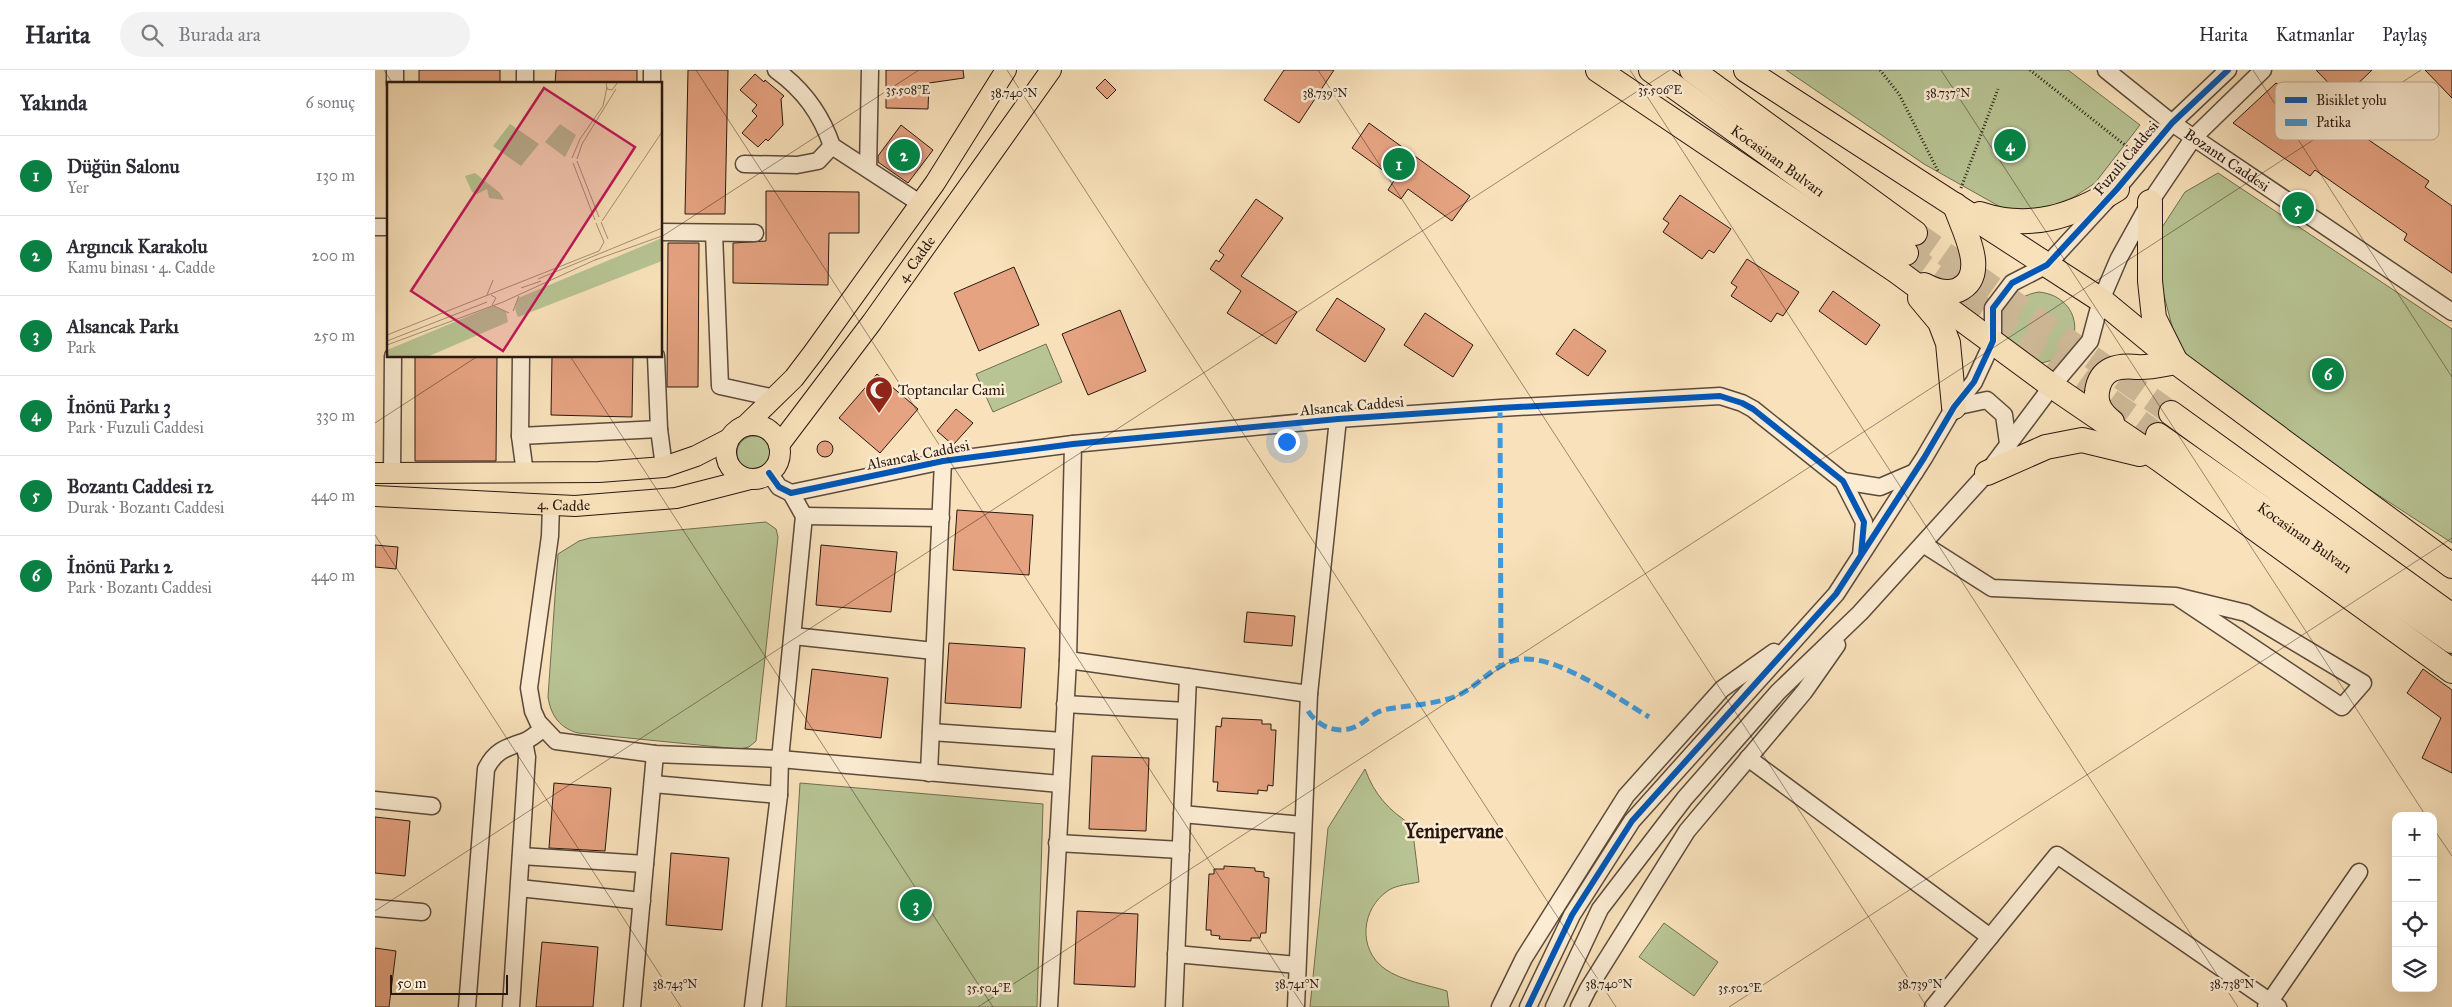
<!DOCTYPE html>
<html lang="tr">
<head>
<meta charset="utf-8">
<style>
	body { margin:0; font-family:"IM FELL Great Primer",serif; background:#f2f2f3; color:#2b2b33 }
	.controls { position:absolute; right:15px; bottom:15px; display:grid; overflow:hidden; border-radius:10px; box-shadow:0 5px 20px #0002 }
	.controls button { width:45px; height:45px; display:grid; place-items:center; padding:0; border:0; border-bottom:1px solid #e1e1e2; background:#fff; color:#2b2b33; font:25px sans-serif }
	.scale { position:absolute; left:15px; bottom:12px; width:118px; box-sizing:border-box; padding-left:5px; border:2px solid #281811; border-top:0; font-size:14px; line-height:18px; white-space:nowrap; color:#281811; -webkit-text-stroke:4px #fbecd3; paint-order:stroke }
	.you { position:absolute; left:911px; top:371px; width:18px; height:18px; margin:-12px; border:4px solid #fff; border-radius:50%; background:#1a73e8; box-shadow:0 0 0 8px #1a73e833 }
	.badge { display:grid; place-items:center; width:32px; height:32px; border-radius:50%; background:#0b8043; color:#fff; font-size:16px; font-weight:700 }
	.pin { position:absolute; translate:-50% -50%; border:2px solid #fff; box-shadow:0 1px 5px #0006 }
	.list { margin:0; padding:0; list-style:none }
	h2 { display:flex; justify-content:space-between; align-items:center; height:65px; margin:0; padding:0 20px; font-size:21px }
	h2 small { font-size:16px; font-weight:400; color:#7c7c81 }
	.list li { display:grid; grid-template-columns:32px 1fr auto; gap:15px; align-items:center; box-sizing:border-box; height:80px; padding:0 20px; border-top:1px solid #e1e1e2 }
	.list b { display:block; font-size:19px; white-space:nowrap }
	.list p { margin:0; font-size:16px; white-space:nowrap; color:#7c7c81 }
	.list em { font-size:16px; font-style:normal; color:#7c7c81 }
	.icon { flex:none; width:28px; height:28px; fill:none; stroke:currentColor; stroke-width:2; stroke-linecap:round; stroke-linejoin:round }
	.map { position:relative; flex:none; width:2077px; height:937px; overflow:hidden }
	header { display:flex; align-items:center; gap:30px; box-sizing:border-box; height:70px; padding:0 25px; background:#fff; border-bottom:1px solid #e1e1e2 }
	header strong { font-size:24px }
	nav { display:flex; gap:28px; margin-inline-start:auto; font-size:18px }
	.search { width:350px; height:45px; background:#f2f2f3; display:flex; align-items:center; gap:12px; box-sizing:border-box; padding:0 18px; border-radius:28px; color:#7c7c81; font-size:19px }
	main { display:flex }
	aside { flex:1; background:#fff }
	.map>svg:first-child { display:block }
	.green { fill:#b8c494; stroke:#706e52 }
	.building { fill:#e6a381; stroke:#281811 }
	.lines { fill:none; stroke-linecap:round; stroke-linejoin:round }
	.highway-tunnel { stroke:#cfba99; stroke-width:24; stroke-dasharray:24 12; stroke-linecap:butt }
	.minor-casing { stroke:#5c4a3c; stroke-width:19 }
	.major-casing { stroke:#281811; stroke-width:22 }
	.highway-casing { stroke:#281811; stroke-width:26 }
	.path { stroke:#281811; stroke-width:3; stroke-dasharray:1 2.5; stroke-linecap:butt }
	.minor { stroke:#fbecd3; stroke-width:16 }
	.major { stroke:#f9e2bb; stroke-width:20 }
	.highway { stroke:#f9e2bb; stroke-width:24 }
	.quiet { stroke:#3d9ade; stroke-width:5; stroke-dasharray:10 5; stroke-linecap:butt }
	.cycleway-casing { stroke:#fbecd3; stroke-width:9 }
	.cycleway { stroke:#0057b8; stroke-width:6 }
	.ticks { fill:none; stroke:#281811; stroke-width:1; stroke-opacity:0.45 }
	.labels { text-anchor:middle; stroke-width:5; stroke-linejoin:round; paint-order:stroke }
	.street-label { font-size:15px; fill:#281811; stroke:#fbecd3 }
	.poi-label { font-size:15px; fill:#281811; stroke:#fbecd3; text-anchor:start }
	.district-label { font-size:20px; font-weight:bold; fill:#281811; stroke:#fbecd3 }
	.inset-road { fill:none; stroke:#a59177; stroke-width:1 }
	.view { fill:#c2185b; fill-opacity:0.15; stroke:#c2185b; stroke-width:2.5 }
	.inset-edge { fill:none; stroke:#281811; stroke-width:2.5 }
	.key { fill:#fbecd3; stroke:#bcac99; stroke-width:1 }
	.key-label { font-size:14px; fill:#281811 }
	.ticks-label { font-size:12px; text-anchor:middle; fill:#281811; stroke:#fbecd3; stroke-width:5; stroke-linejoin:round; paint-order:stroke }
</style>
</head>
<body>
<header>
<strong>Harita</strong>
<div class="search"><svg class="icon" aria-label="search" viewBox="0 0 24 24"><circle cx="10" cy="10" r="6"/><path d="M15 15l6 6"/></svg>Burada ara</div>
<nav><a>Harita</a><a>Katmanlar</a><a>Paylaş</a></nav>
</header>
<main>
<aside>
<h2>Yakında<small>6 sonuç</small></h2>
<ul class="list">
<li><span class="badge">1</span><div><b>Düğün Salonu</b><p>Yer</p></div><em>130 m</em></li>
<li><span class="badge">2</span><div><b>Argıncık Karakolu</b><p>Kamu binası · 4. Cadde</p></div><em>200 m</em></li>
<li><span class="badge">3</span><div><b>Alsancak Parkı</b><p>Park</p></div><em>250 m</em></li>
<li><span class="badge">4</span><div><b>İnönü Parkı 3</b><p>Park · Fuzuli Caddesi</p></div><em>330 m</em></li>
<li><span class="badge">5</span><div><b>Bozantı Caddesi 12</b><p>Durak · Bozantı Caddesi</p></div><em>440 m</em></li>
<li><span class="badge">6</span><div><b>İnönü Parkı 2</b><p>Park · Bozantı Caddesi</p></div><em>440 m</em></li>
</ul>
</aside>
<div class="map">
<svg width="2077" height="937" viewBox="0 0 2077 937">
	<rect width="100%" height="100%" fill="#f9e2bb"/>
	<filter id="stains"><feTurbulence type="fractalNoise" baseFrequency=".004" numOctaves="4"/><feColorMatrix values="0 0 0 0 .2 0 0 0 0 .09 0 0 0 0 .02 0 0 0 .5 -.17"/></filter>
	<radialGradient id="worn" r=".72"><stop offset=".6" stop-color="#630" stop-opacity="0"/><stop offset="1" stop-color="#630" stop-opacity=".3"/></radialGradient>
	<path class="green" d="M1411,0H1693L1765,55L1720,113L1699,127L1664,141L1629,139L1549,94Z
		M1843,103L2077,259V473L1857,330L1803,279L1786,214V159L1810,122Z
		M1664,222C1711,227 1712,287 1665,293L1633,273C1624,248 1637,226 1664,222Z
		M671,274L687,312L618,342L601,304Z
		M362 383a17 17 0 1 1 34 0a17 17 0 1 1-34 0Z
		M391,452L401,459L403,467L381,671L374,677L364,679L203,663C185,658 176,646 173,627L183,484L204,471L215,468Z
		M990,699C999,724 1014,741 1037,755L1044,812C1035,814 1022,815 1014,820C986,838 982,879 1010,899C1027,911 1053,915 1072,921L1074,937H935L953,758Z
		M425,713L668,734L662,937H411Z
		M1289,853L1343,892L1319,926L1264,887Z"/>
	<path class="building" d="M44,0H125V14H44Z
		M181,0H262V14H180Z
		M313,0H353L350,144H310Z
		M511,0H588L589,8L554,13L553,39L511,38Z
		M909,0H959L924,53L889,30Z
		M1941,0H1997L1968,28Z
		M2050,0H2077V28Z
		M380,4L389,12L390,10L409,26L406,29L408,55L393,71L391,69L383,77L367,63L382,46L377,41L382,35L365,20Z
		M730,9L741,20L732,29L721,18Z
		M1901,13L1979,67L1982,62L2054,111L2050,117L2077,136V203L2029,170L2032,164L1940,100L1935,106L1858,53Z
		M994,53L1095,126L1077,151L1033,119L1026,129L1013,120L1020,109L977,78Z
		M526,55L558,80L533,113L503,92V86Z
		M391,121L484,122V163H454L453,215L358,213V173L391,171Z
		M1305,125L1356,159L1339,183L1334,180L1327,189L1288,162L1294,153L1288,149Z
		M881,129L908,148L866,206L922,242L901,274L852,243L866,221L835,199L841,190L844,192L849,185L844,181Z
		M293,173H324L323,317H292Z
		M1372,189L1424,222L1408,246L1402,243L1396,252L1356,226L1362,217L1356,213Z
		M639,197L664,255L604,281L579,223Z
		M1458,221L1505,255L1491,275L1444,241Z
		M962,228L1010,259L990,292L941,260Z
		M745,240L771,301L713,325L687,264Z
		M1050,243L1098,275L1078,307L1029,275Z
		M1199,259L1231,281L1213,306L1181,284Z
		M40,286H122L121,391H40Z
		M177,286H258L257,347L176,345Z
		M502,304L543,339L505,383L464,348Z
		M581,339L598,353L578,375L562,361Z
		M442 379a8 8 0 1 1 16 0a8 8 0 1 1-16 0Z
		M582,440L658,445L654,505L578,500Z
		M0,475L23,477L21,499L0,497Z
		M446,475L522,482L516,542L441,535Z
		M872,542L920,546L917,576L869,572Z
		M574,573L650,578L646,638L570,633Z
		M437,599L513,608L506,668L430,659Z
		M2048,599L2077,620V703L2047,688L2066,648L2032,623Z
		M847,648L887,650V654H896V660H901L898,716L893,715L892,721L883,720V724L842,721L843,712H838L841,656L846,657Z
		M717,686L774,688L771,761L714,759Z
		M179,713L236,718L230,781L174,778Z
		M0,747L35,751L30,806L0,803Z
		M296,783L354,788L347,860L291,855Z
		M849,796L880,798V801L889,802V807L894,808L891,863H886L885,868H876V871L844,869L845,866L836,865V860H831L834,804H839V799H849Z
		M702,841L763,844L760,917L699,914Z
		M167,872L223,877L218,937H161Z
		M0,878L21,881L14,937H0Z"/>
	<g class="lines">
		<path class="highway-tunnel" d="M1540,163L1796,343
			M1531,183L1783,365"/>
		<g class="minor-casing">
			<g id="minor">
				<path d="M401,0C429,20 446,44 457,76L546,134"/>
				<path id="s1" d="M1731,0L1797,53L2077,242"/>
				<path d="M20,14V0"/>
				<path d="M150,14V0"/>
				<path d="M277,14V0"/>
				<path d="M369,94L422,95L443,91L457,76"/>
				<path d="M493,99L495,0"/>
				<path d="M0,157H14"/>
				<path d="M286,162L380,163"/>
				<path d="M339,163L345,316L400,328"/>
				<path d="M146,286L145,366L150,403"/>
				<path d="M281,286L284,359L289,397"/>
				<path d="M1579,337L1612,330L1629,345L1633,373"/>
				<path d="M145,366L284,359"/>
				<path d="M394,403L404,417L416,423L568,391L698,374L963,349L1125,338L1345,326L1367,333L1378,339L1468,411L1489,452L1486,485"/>
				<path d="M17,404L18,286"/>
				<path d="M1468,411L1505,417L1540,402"/>
				<path d="M176,435L175,466L154,618L158,641L163,652L181,671L280,684L405,689L685,714"/>
				<path d="M429,446L566,448"/>
				<path d="M1548,474L1617,518L1801,526L1967,637L1988,613L1871,543L1801,526"/>
				<path d="M418,566L559,581"/>
				<path d="M693,590L934,624"/>
				<path d="M690,634L811,641"/>
				<path d="M556,662L688,671"/>
				<path d="M1373,688L1615,867"/>
				<path d="M554,703L568,391"/>
				<path d="M278,714L404,725"/>
				<path d="M0,730L57,736"/>
				<path d="M807,744L928,755"/>
				<path d="M682,773L806,780"/>
				<path d="M146,786L270,794"/>
				<path d="M144,818L267,831"/>
				<path d="M0,838L47,842"/>
				<path d="M801,884L922,895"/>
				<path d="M92,937L111,699C120,681 130,678 148,672C155,670 162,663 168,659"/>
				<path d="M136,937L152,687L149,672"/>
				<path d="M257,937L280,684"/>
				<path d="M378,937L404,725L405,689L429,446L416,423"/>
				<path d="M674,937L693,590L698,374"/>
				<path d="M799,937L813,607"/>
				<path d="M921,937L934,624L963,349"/>
				<path d="M1125,937L1149,888L1251,726L1347,619L1399,582"/>
				<path d="M1153,937L1197,845L1257,751L1461,524L1549,388L1579,337L1599,312L1618,271V238L1637,213L1672,195L1742,119L1797,53L1853,0"/>
				<path d="M1179,937L1225,839L1310,728L1403,622L1485,543L1612,403L1677,316L1715,271L1726,230L1744,188L1775,132L1819,67L1888,0"/>
				<path d="M1204,937L1213,919L1312,761L1429,622L1462,575"/>
				<path d="M1558,937L1682,785L1903,937"/>
				<path d="M1891,937L1984,802"/>
			</g>
		</g>
		<g class="major-casing">
			<g id="major">
				<circle cx="378" cy="382" r="27"/>
				<path d="M370,356L419,308L438,283L560,113L631,0"/>
				<path id="s2" d="M404,375L497,252L676,0"/>
				<path d="M0,403L224,402L289,397L321,386L354,369"/>
				<path id="s3" d="M0,426L200,436L301,428L375,409"/>
			</g>
		</g>
		<g class="highway-casing">
			<g id="highway">
				<path d="M1223,0L1523,202L1677,316L1784,389L2077,601"/>
				<path id="s4" d="M1276,0L1531,183"/>
				<path d="M1317,0L1540,163"/>
				<path d="M1371,0L1726,230L1801,292L2077,496"/>
				<path d="M1605,144C1655,161 1699,146 1742,119"/>
				<path d="M1549,215C1560,221 1571,225 1583,220C1615,205 1588,159 1580,135"/>
				<path d="M1545,228L1565,252L1573,273L1579,337"/>
				<path d="M1796,343L2077,546"/>
				<path d="M1737,352C1727,344 1720,335 1722,322C1725,298 1743,295 1762,297C1775,298 1789,294 1801,292L1779,248L1775,211V132"/>
				<path id="s5" d="M1783,365L2077,571"/>
				<path d="M1612,403L1671,377L1707,370L1765,384"/>
			</g>
		</g>
		<path class="path" d="M1505,0L1524,24L1563,101
			M1655,0L1755,79
			M1586,118L1623,19"/>
		<use href="#minor" class="minor"/>
		<use href="#major" class="major"/>
		<use href="#highway" class="highway"/>
		<path class="quiet" d="M1125,338L1126,595
			M933,641C944,658 964,665 982,656C991,651 998,643 1008,640C1031,635 1057,635 1079,627C1104,618 1119,591 1148,589C1185,587 1242,628 1274,647"/>
		<g class="cycleway-casing">
			<path id="cycleway" d="M394,403L404,417L416,423L568,391L698,374L963,349L1125,338L1345,326L1367,333L1378,339L1468,411L1489,452L1486,485
				M1153,937L1197,845L1257,751L1461,524L1549,388L1579,337L1599,312L1618,271V238L1637,213L1672,195L1742,119L1797,53L1853,0"/>
		</g>
		<use href="#cycleway" class="cycleway"/>
	</g>
	<path class="ticks" d="M9,0L18,14M321,0L929,937M632,0L1241,937M943,0L1552,937M1255,0L1863,937M1566,0L2051,746M1878,0L2077,307M286,167L544,0M195,286L618,937M0,353L103,286M0,465L306,937M2058,758L2077,786M0,841L1295,0M603,937L2046,0M1354,937L2077,468"/>
	<defs>
		<g id="mosque-pin" transform="scale(1.4375)"><path d="M0 17L-7.5 6A9.5 9.5 0 1 1 7.5 6Z" fill="#8f2418" stroke="#fbecd3"/><path d="M3.5-4.9A6 6 0 1 0 3.5 4.9A5 5 0 1 1 3.5-4.9Z" fill="#fff"/></g>
	</defs>
	<g fill-rule="evenodd">
		<use href="#mosque-pin" x="504" y="320"/>
	</g>
	<g class="labels">
		<g class="street-label">
			<text transform="translate(1751 88) rotate(-50)" y="5">Fuzuli Caddesi</text>
			<text dy="5" stroke="none"><textPath href="#s1" startOffset="151">Bozantı Caddesi</textPath></text>
			<text dy="5" stroke="none"><textPath href="#s4" startOffset="156">Kocasinan Bulvarı</textPath></text>
			<text dy="5" stroke="none"><textPath href="#s2" startOffset="231">4. Cadde</textPath></text>
			<text transform="translate(977 336) rotate(-5)" y="5">Alsancak Caddesi</text>
			<text transform="translate(543 385) rotate(-11)" y="5">Alsancak Caddesi</text>
			<text dy="5" stroke="none"><textPath href="#s3" startOffset="189">4. Cadde</textPath></text>
			<text dy="5" stroke="none"><textPath href="#s5" startOffset="179">Kocasinan Bulvarı</textPath></text>
		</g>
		<g class="poi-label">
			<text x="523" y="325">Toptancılar Cami</text>
		</g>
		<g class="district-label">
			<text x="1079" y="768">Yenipervane</text>
		</g>
	</g>
	<g transform="translate(12 12)">
		<rect width="275" height="275" fill="#f9e2bb"/>
		<path d="M123,42L152,62L134,84L106,64ZM173,42L189,53L178,75L158,60ZM88,91L113,111L117,118L102,116L100,107L90,112L85,110L78,94ZM275,156V179L131,235L128,227L131,216ZM106,224L119,230L121,240L40,275H0V268Z" fill="#b8c494"/>
		<path class="inset-road" d="M219,0L220,7L225,8L231,0M185,76L193,57L216,24L220,5M190,77L195,62L229,7M190,79L212,135M186,81L208,138M215,139L275,50M214,140L221,157M209,141L217,160M208,178L275,154M151,197L275,146M134,206L154,199M100,213L106,198M104,213L109,216L105,223L122,231M126,229L132,214M0,253L212,169L217,160M0,259L100,220M0,263L116,220L210,177"/>
		<path class="view" d="M157,6L248,65L116,269L24,209Z"/>
		<rect width="275" height="275" class="inset-edge"/>
	</g>
	<rect x="1900" y="12" width="164" height="58" rx="8" class="key"/>
	<rect x="1910" y="27" width="22" height="6" fill="#0057b8"/>
	<rect x="1910" y="49" width="22" height="7" fill="#3d9ade"/>
	<g class="key-label">
		<text x="1941" y="35">Bisiklet yolu</text>
		<text x="1941" y="57">Patika</text>
	</g>
	<g class="ticks-label">
		<text x="533" y="24">35.508°E</text>
		<text x="1285" y="24">35.506°E</text>
		<text x="639" y="27">38.740°N</text>
		<text x="950" y="27">38.739°N</text>
		<text x="1573" y="27">38.737°N</text>
		<text x="300" y="918">38.743°N</text>
		<text x="922" y="918">38.741°N</text>
		<text x="1234" y="918">38.740°N</text>
		<text x="1545" y="918">38.739°N</text>
		<text x="1857" y="918">38.738°N</text>
		<text x="614" y="922">35.504°E</text>
		<text x="1365" y="922">35.502°E</text>
	</g>
	<rect width="100%" height="100%" filter="url(#stains)"/>
	<rect width="100%" height="100%" fill="url(#worn)"/>
</svg>
<div class="controls">
<button>+</button>
<button>−</button>
<button><svg class="icon" aria-label="locate" viewBox="0 0 24 24"><circle cx="12" cy="12" r="6"/><path d="M12 2v4M12 18v4M2 12h4M18 12h4"/></svg></button>
<button><svg class="icon" aria-label="layers" viewBox="0 0 24 24"><path d="M12 4l9 5-9 5-9-5zM3 14l9 5 9-5"/></svg></button>
</div>
<div class="scale">50 m</div>
<div class="you"></div>
<div class="pin badge" style="left:1024px;top:94px">1</div>
<div class="pin badge" style="left:529px;top:85px">2</div>
<div class="pin badge" style="left:541px;top:835px">3</div>
<div class="pin badge" style="left:1635px;top:75px">4</div>
<div class="pin badge" style="left:1923px;top:138px">5</div>
<div class="pin badge" style="left:1953px;top:304px">6</div>
</div>
</main>
</body>
</html>
